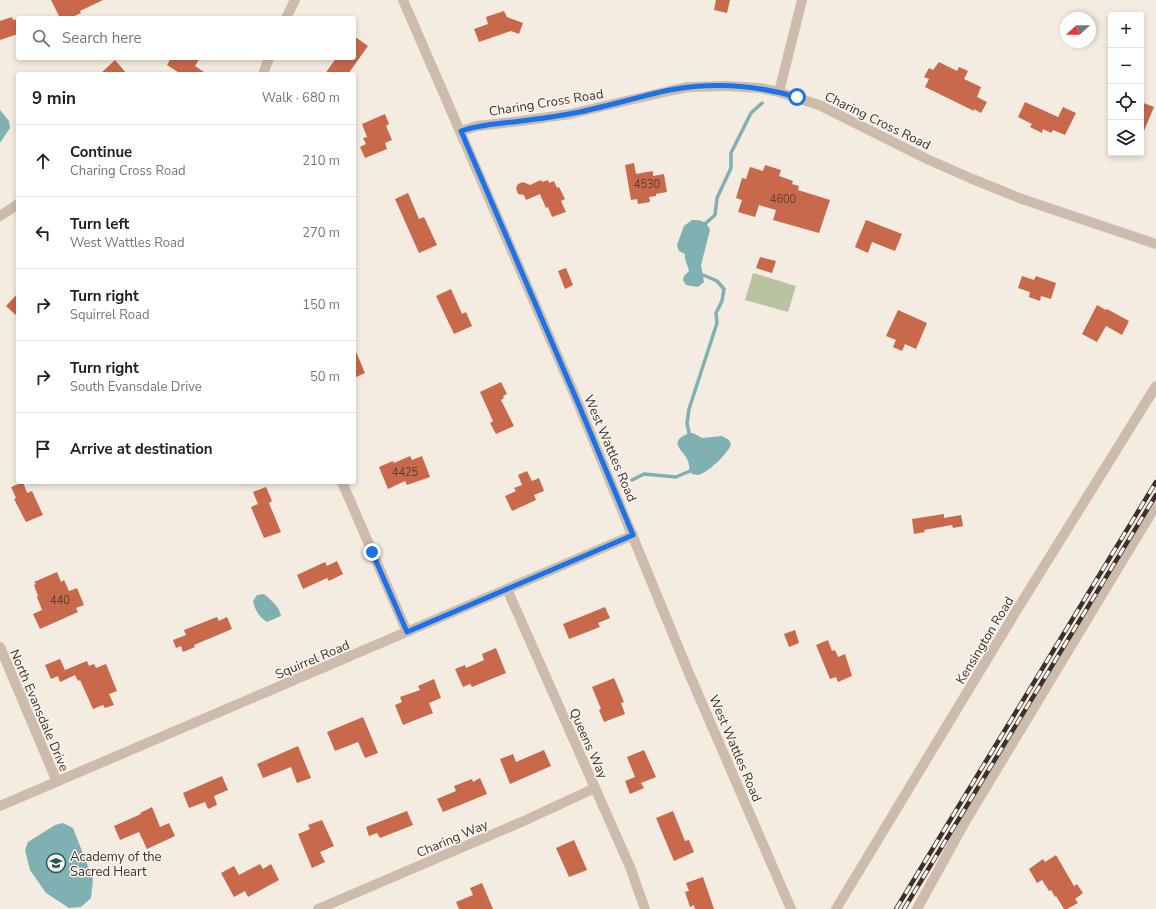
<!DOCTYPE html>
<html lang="en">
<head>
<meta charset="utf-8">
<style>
	body { margin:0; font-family:"Nunito Sans",sans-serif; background:#f2f2f2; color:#222 }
	.controls { position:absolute; right:12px; top:12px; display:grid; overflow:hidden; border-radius:4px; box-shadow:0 2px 6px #0003 }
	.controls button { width:36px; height:36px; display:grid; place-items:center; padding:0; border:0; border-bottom:1px solid #e0e0e0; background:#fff; color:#222; font:20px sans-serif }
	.compass { position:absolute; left:1060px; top:12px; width:36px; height:36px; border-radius:50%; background:#fff; box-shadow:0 2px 6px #0003; rotate:249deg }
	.stop { position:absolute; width:12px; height:12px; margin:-9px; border:3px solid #1a73e8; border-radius:50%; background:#fff }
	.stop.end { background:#1a73e8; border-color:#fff; box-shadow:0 1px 4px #0008 }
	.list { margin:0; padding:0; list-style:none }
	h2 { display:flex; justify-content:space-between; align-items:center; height:52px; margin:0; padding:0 16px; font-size:17px }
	h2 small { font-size:13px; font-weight:400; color:#767676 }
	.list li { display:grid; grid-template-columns:26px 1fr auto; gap:12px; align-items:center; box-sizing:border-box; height:72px; padding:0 16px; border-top:1px solid #e0e0e0 }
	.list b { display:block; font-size:15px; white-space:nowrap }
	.list p { margin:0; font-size:13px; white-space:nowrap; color:#767676 }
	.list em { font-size:13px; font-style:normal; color:#767676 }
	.icon { flex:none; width:22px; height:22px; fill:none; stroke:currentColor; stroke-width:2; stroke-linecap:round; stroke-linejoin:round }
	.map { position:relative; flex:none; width:1156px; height:909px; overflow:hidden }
	.search { position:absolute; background:#fff; box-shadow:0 2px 6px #0003; left:16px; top:16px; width:340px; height:44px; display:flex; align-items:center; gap:10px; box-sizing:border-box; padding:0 14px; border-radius:4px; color:#767676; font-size:15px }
	.panel { position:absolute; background:#fff; box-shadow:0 2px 6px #0003; left:16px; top:72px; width:340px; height:412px; border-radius:4px }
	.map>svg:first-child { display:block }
	.green { fill:#b8c4a0 }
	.water { fill:#7fb0b2 }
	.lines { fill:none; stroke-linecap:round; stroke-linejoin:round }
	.stream { stroke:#7fb0b2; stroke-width:3.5 }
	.building { fill:#c8694b }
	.minor { stroke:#cdbbac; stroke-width:10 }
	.rail-casing { stroke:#3b302b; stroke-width:4.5 }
	.rail { stroke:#fbf5ee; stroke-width:3; stroke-dasharray:9; stroke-linecap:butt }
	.route { stroke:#1a73e8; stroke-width:5 }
	.labels { text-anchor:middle; stroke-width:3; stroke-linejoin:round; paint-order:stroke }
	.number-label { font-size:11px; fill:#5e3e33 }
	.street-label { font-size:13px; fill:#3b302b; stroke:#fbf5ee }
	.poi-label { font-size:13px; fill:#3b302b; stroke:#fbf5ee; text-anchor:start }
</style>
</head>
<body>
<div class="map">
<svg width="1156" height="909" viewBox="0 0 1156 909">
	<rect width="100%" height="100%" fill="#f4ebe1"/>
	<path class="green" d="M753,273L796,286L788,312L745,300Z"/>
	<path class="water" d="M0,110L9,121L10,128L0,143Z
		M692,220C702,220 706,221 710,230L701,265L704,282L698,287L686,285L683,280L684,276L689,271C688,265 684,260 685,254L679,251L677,245L684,226Z
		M689,433H693L702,438L722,436L729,440L731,445C727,454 708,473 698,475C696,475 694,474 692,474C688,468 690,467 688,461C684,450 666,443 689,433Z
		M264,594C272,601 279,606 281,616L267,622C259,617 255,610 253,601L257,595Z
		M63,823L73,828L93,879L91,898L81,907L69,908L46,893L30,870L25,850L28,842L55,825Z"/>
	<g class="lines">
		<path class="stream" d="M706,223L715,215L717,198L731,168V153L751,113L762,103
			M689,433L687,423L689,409L717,323L716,313L722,301L724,289L717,281L703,275
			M632,480L644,474L676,477L690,471"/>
	</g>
	<path class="building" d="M51,0H103L80,11L81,13L70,18H60Z
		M716,0H730L727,13L714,10Z
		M504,11L507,17L523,23L519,34L511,31L479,42L474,29L488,24L486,17Z
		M12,17L13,20L18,19V34L0,40V21Z
		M354,36L368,46L348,74H325L336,58H354Z
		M171,58H200L195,66L207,74H181L167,65Z
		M115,60L127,74H100Z
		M939,62L957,71L959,67L968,71L964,79L981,87L977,97L987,102L981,113L974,109V111L925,87L929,79L924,77L929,68L933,70Z
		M1025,102L1058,117L1063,107L1076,113L1065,135L1053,130L1051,133L1043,129L1042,133L1030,127L1032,124L1018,117Z
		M1141,102L1154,107L1141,138Z
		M385,114L389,124L386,126L392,140L385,143L387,149L365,158L360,147L366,144L363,138L367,137L362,124Z
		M634,163L636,174L653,171V176L664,174L667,192L656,194V196L649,197L650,202L638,204L637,199L631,200L625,165Z
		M765,165L781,170L779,176L793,181L792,184L799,186L798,190L830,200L819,233L773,220L776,210L759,205L755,217L738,212L742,200L736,198L742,178L746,179L750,167L763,171Z
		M541,180L542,182L548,180L549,183L554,181L557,188L559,187L565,199L561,201L566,212L552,217L548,207L546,208L540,194L526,200L524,195L518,194L516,188L518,184L523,182L530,185Z
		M408,193L419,219L424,217L437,245L419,253L395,199Z
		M866,220L902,234L895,251L872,242L868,253L855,247Z
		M760,257L776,261L772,273L756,268Z
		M566,268L573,285L565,289L558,271Z
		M1022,276L1034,280L1036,276L1056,283L1051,299L1041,296L1040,301L1029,297L1030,292L1018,288Z
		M451,289L462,314L466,312L472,326L454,334L436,296Z
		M18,293V317L6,306Z
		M1097,305L1106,310L1107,309L1129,321L1122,335L1106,326L1097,342L1082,334Z
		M898,310L927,323L916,349L905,344L902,351L893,347L896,340L886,336Z
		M354,347L365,373L354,378Z
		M501,382L507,394L503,396L504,398L501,400L514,426L496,434L490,423L493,421L480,392Z
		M410,456L412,460L422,456L430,477L407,485L405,481L388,489L379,467L393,461L394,463Z
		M527,471L532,481L539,478L544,491L534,495L536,500L512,511L505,496L516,491L514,488L522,485L518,475Z
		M23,482L27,493L32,491L43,515L26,522L14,499L16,498L11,487Z
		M266,487L272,501L269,503L281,532L264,538L251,507L258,504L253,492Z
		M944,514V518L961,515L963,526L953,528L952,525L924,530L925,532L914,534L912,519Z
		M337,561L343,574L329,581L327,578L303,589L297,575L325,562L327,566Z
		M57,572L61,582L64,580L69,591L77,588L84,605L76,608L78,612L40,629L33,614L42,610L37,597L38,596L34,585L36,584L34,582Z
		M605,607L610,618L598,623L600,627L569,639L563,624Z
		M217,617L219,621L227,617L232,629L194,645L195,647L183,652L181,646L176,648L173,640L186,635L184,630Z
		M795,630L799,643L789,647L784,634Z
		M828,640L832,651L835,650L838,657L845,654L852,676L838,682L836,677L830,679L816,645Z
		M496,648L506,673L472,687L470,684L463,687L455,669L465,665L466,668L484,660L482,654Z
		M60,659L65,670L87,661L89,666L94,664L96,668L106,664L117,691L109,694L114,705L105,708L103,705L93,709L80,680L78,681L75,675L60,682L58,676L51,679L45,665Z
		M614,678L624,702L621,703L625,714L604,722L599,710L601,709L592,687Z
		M434,679L441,698L429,703L433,713L403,725L395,705L402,702L400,697L420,690L418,686Z
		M363,717L378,753L365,758L358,742L335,751L327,732Z
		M298,746L311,778L297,783L291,767L263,778L257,764Z
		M544,750L551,766L510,784L500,759L513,754L516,762Z
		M644,750L656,777L641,783L644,788L630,794L625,781L635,777L627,757Z
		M222,776L228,790L214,796L217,805L208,809L205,802L189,808L183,793Z
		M480,778L487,794L443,812L437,799L456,791L454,786L472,779L473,782Z
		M152,807L160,827L169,823L175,836L147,849L139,832L120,840L114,826L141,814L140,813Z
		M407,811L413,825L380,838L377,833L369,836L366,827Z
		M673,811L685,841L689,840L694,852L674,861L656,818Z
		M322,820L334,846L320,852L325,862L312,868L298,834L310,829L308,825Z
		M574,840L587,870L569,877L556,848Z
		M1056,855L1074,886L1077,884L1083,893L1075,899L1078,903L1067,909H1064L1056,896L1055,897L1051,890L1049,891L1042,880L1037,883L1029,869L1043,859L1045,862Z
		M260,864L263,869L271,864L279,880L248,897L245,891L234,897L221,873L234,866L239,875Z
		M703,877L714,909H695L694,905L690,907L685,892L689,891L686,883Z
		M482,883L493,909H459L456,902L473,895L470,888Z"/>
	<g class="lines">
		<path class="minor" d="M403,0L578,403L688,671L791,909
			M286,18L295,0
			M263,74L269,58
			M779,92L802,0
			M461,131L477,126L521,121L570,114L669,91L688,87L726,86L760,88L779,92L819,105L927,159L970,178L1022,199L1156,244
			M0,216L18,204
			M342,482L407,632
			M507,589L630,867L645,909
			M0,647L57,782
			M0,806L633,535
			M318,909L526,820L595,788
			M836,909L1015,613L1156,386
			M917,909L965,822L1156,505"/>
		<g class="rail-casing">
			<path id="rail" d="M896,909L1156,482
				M904,909L1156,495"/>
		</g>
		<use href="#rail" class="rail"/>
	</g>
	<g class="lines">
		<path class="route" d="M372,552L407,632L633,535L578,403L461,131C481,124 500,124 521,121C537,119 553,117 569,114C603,108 636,97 670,90C713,82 755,85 797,97"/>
	</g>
	<defs>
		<g id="school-ring" transform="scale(1)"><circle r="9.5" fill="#fbf5ee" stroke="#1f5a5e" stroke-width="1.5"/><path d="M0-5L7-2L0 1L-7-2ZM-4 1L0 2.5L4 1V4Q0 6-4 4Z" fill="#1f5a5e"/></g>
	</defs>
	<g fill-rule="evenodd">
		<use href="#school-ring" x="56" y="863"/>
	</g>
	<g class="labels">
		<g class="number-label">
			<text x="647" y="188">4530</text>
			<text x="783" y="203">4600</text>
			<text x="405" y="476">4425</text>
			<text x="60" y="604">440</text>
		</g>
		<g class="street-label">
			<text transform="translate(546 102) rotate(-9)" y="5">Charing Cross Road</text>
			<text transform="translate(878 120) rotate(26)" y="5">Charing Cross Road</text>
			<text transform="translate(611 448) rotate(67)" y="5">West Wattles Road</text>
			<text transform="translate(984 640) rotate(-59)" y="5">Kensington Road</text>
			<text transform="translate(312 659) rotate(-23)" y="5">Squirrel Road</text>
			<text transform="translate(40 710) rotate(67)" y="5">North Evansdale Drive</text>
			<text transform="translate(589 743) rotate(66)" y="5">Queens Way</text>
			<text transform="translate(736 748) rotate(67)" y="5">West Wattles Road</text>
			<text transform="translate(452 838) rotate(-23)" y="5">Charing Way</text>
		</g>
		<g class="poi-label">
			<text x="70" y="861">Academy of the<tspan x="70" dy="15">Sacred Heart</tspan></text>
		</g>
	</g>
</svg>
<div class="controls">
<button>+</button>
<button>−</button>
<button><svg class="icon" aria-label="locate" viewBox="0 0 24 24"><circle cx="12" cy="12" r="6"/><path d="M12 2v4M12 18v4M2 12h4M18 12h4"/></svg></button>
<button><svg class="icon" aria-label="layers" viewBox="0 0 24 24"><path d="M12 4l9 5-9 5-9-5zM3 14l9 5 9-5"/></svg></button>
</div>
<svg class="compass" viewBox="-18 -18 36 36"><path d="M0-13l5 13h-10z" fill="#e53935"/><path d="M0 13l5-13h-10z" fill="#767676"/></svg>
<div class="stop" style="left:797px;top:97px"></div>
<div class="stop end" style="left:372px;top:552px"></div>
<div class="search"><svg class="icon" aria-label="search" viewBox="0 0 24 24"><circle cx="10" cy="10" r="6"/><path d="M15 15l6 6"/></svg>Search here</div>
<section class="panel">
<h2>9 min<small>Walk · 680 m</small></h2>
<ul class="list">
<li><svg class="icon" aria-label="ahead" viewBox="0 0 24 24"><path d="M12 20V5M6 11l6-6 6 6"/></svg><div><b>Continue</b><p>Charing Cross Road</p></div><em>210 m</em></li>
<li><svg class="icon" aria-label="left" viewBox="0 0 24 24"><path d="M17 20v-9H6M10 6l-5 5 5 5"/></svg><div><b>Turn left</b><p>West Wattles Road</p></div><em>270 m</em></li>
<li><svg class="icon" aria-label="right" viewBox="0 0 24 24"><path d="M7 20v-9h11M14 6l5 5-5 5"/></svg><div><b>Turn right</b><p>Squirrel Road</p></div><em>150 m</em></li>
<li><svg class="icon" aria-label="right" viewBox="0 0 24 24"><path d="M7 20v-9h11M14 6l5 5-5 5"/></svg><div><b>Turn right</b><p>South Evansdale Drive</p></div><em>50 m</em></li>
<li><svg class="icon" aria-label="arrive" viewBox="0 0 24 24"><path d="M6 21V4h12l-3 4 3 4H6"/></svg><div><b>Arrive at destination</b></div></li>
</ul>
</section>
</div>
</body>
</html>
